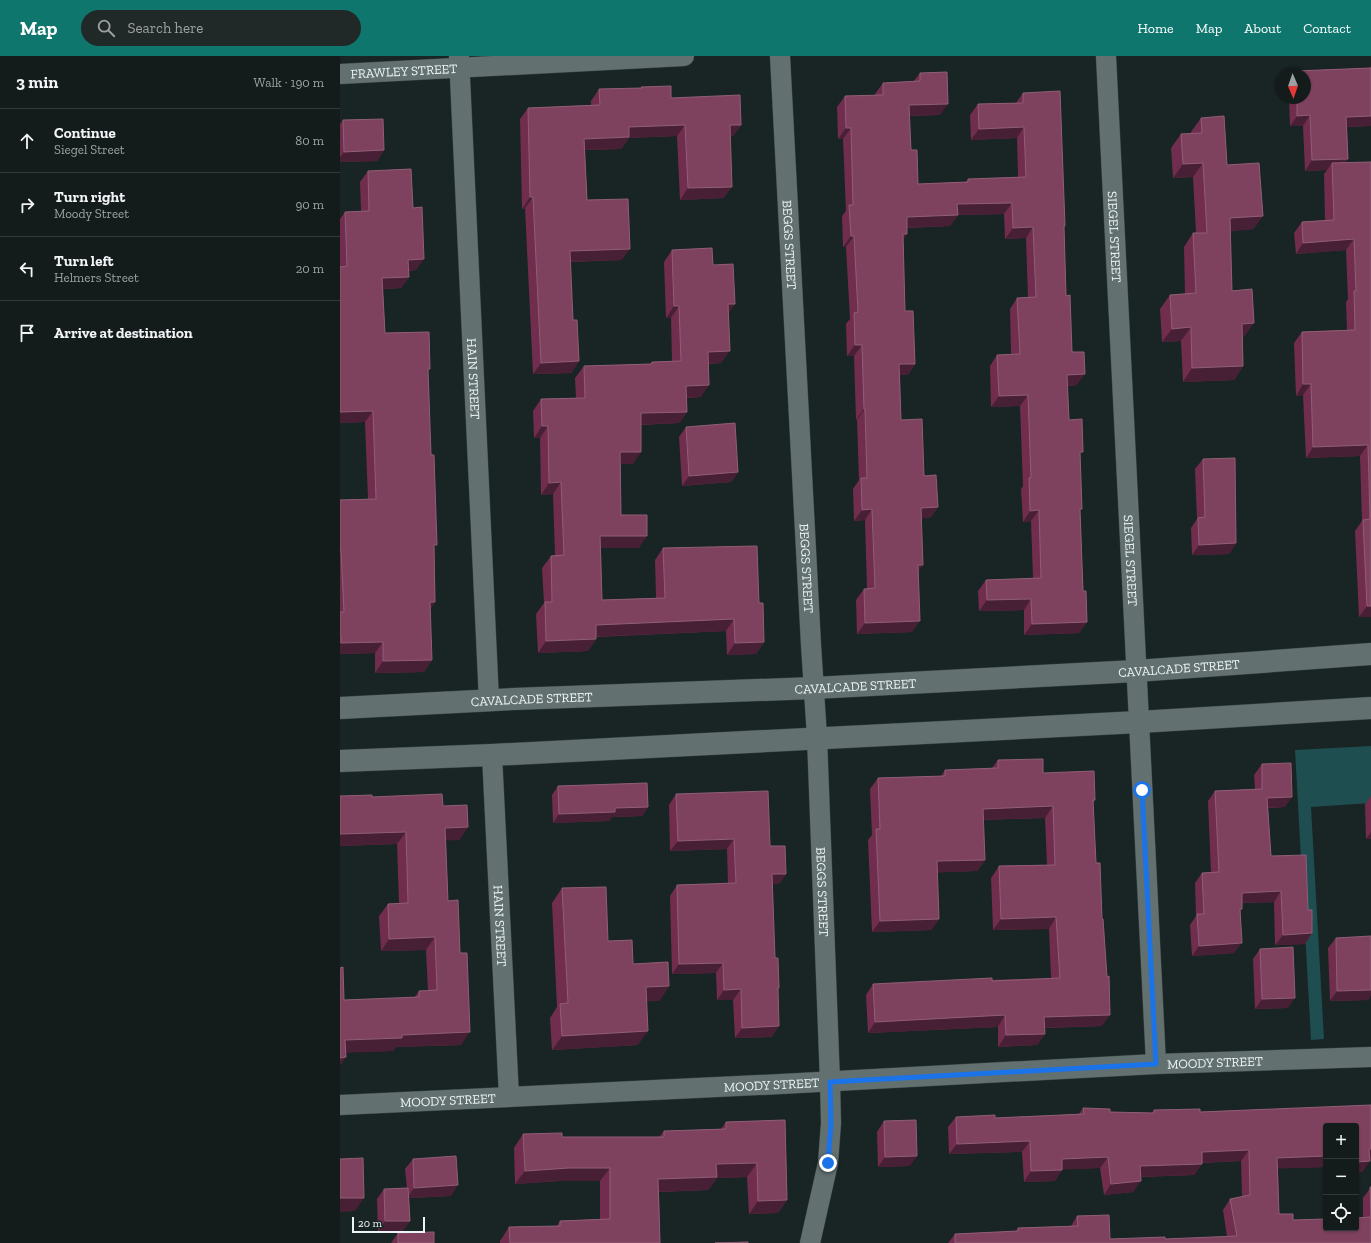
<!DOCTYPE html>
<html lang="en">
<head>
<meta charset="utf-8">
<style>
	body { margin:0; font-family:"Zilla Slab",serif; background:#202828; color:#f1f3f6 }
	.controls { position:absolute; right:12px; bottom:12px; display:grid; overflow:hidden; border-radius:4px; box-shadow:0 1px 3px #0004 }
	.controls button { width:36px; height:36px; display:grid; place-items:center; padding:0; border:0; border-bottom:1px solid #32393a; background:#131b1b; color:#f1f3f6; font:20px sans-serif }
	.compass { position:absolute; left:935px; top:12px; width:36px; height:36px; border-radius:50%; background:#131b1b; box-shadow:0 1px 3px #0004; rotate:178deg }
	.scale { position:absolute; left:12px; bottom:10px; width:73px; box-sizing:border-box; padding-left:4px; border:2px solid #ecf4f4; border-top:0; font-size:11px; line-height:14px; white-space:nowrap; color:#ecf4f4; -webkit-text-stroke:3px #192424; paint-order:stroke }
	.stop { position:absolute; width:12px; height:12px; margin:-9px; border:3px solid #1a73e8; border-radius:50%; background:#fff }
	.stop.end { background:#1a73e8; border-color:#fff; box-shadow:0 1px 4px #0008 }
	.list { margin:0; padding:0; list-style:none }
	h2 { display:flex; justify-content:space-between; align-items:center; height:52px; margin:0; padding:0 16px; font-size:17px }
	h2 small { font-size:13px; font-weight:400; color:#9da1a3 }
	.list li { display:grid; grid-template-columns:26px 1fr auto; gap:12px; align-items:center; box-sizing:border-box; height:64px; padding:0 16px; border-top:1px solid #32393a }
	.list b { display:block; font-size:15px; white-space:nowrap }
	.list p { margin:0; font-size:13px; white-space:nowrap; color:#9da1a3 }
	.list em { font-size:13px; font-style:normal; color:#9da1a3 }
	.icon { flex:none; width:22px; height:22px; fill:none; stroke:currentColor; stroke-width:2; stroke-linecap:round; stroke-linejoin:round }
	.map { position:relative; flex:none; width:1031px; height:1187px; overflow:hidden }
	header { display:flex; align-items:center; gap:24px; box-sizing:border-box; height:56px; padding:0 20px; background:#0f766e; color:#fff }
	header strong { font-size:19px }
	nav { display:flex; gap:22px; margin-inline-start:auto; font-size:14px }
	.search { width:280px; height:36px; background:#202828; display:flex; align-items:center; gap:10px; box-sizing:border-box; padding:0 14px; border-radius:22px; color:#9da1a3; font-size:15px }
	main { display:flex }
	aside { flex:1; background:#131b1b }
	.map>svg:first-child { display:block }
	.green { fill:#1e4e4f }
	.lines { fill:none; stroke-linecap:round; stroke-linejoin:round }
	.street-casing { stroke:#374040; stroke-width:21 }
	.secondary-casing { stroke:#374040; stroke-width:23 }
	.street { stroke:#637070; stroke-width:20 }
	.secondary { stroke:#637070; stroke-width:22 }
	.wall { fill:#712d4d }
	.shaded-wall { fill:#482035 }
	.building { fill:#7e425f; stroke:#905e76 }
	.route { stroke:#1a73e8; stroke-width:5 }
	.labels { text-anchor:middle; stroke-width:3; stroke-linejoin:round; paint-order:stroke }
	.street-label { font-size:13px; fill:#ecf4f4; stroke:#192424 }
</style>
</head>
<body>
<header>
<strong>Map</strong>
<div class="search"><svg class="icon" aria-label="search" viewBox="0 0 24 24"><circle cx="10" cy="10" r="6"/><path d="M15 15l6 6"/></svg>Search here</div>
<nav><a>Home</a><a>Map</a><a>About</a><a>Contact</a></nav>
</header>
<main>
<aside>
<h2>3 min<small>Walk · 190 m</small></h2>
<ul class="list">
<li><svg class="icon" aria-label="ahead" viewBox="0 0 24 24"><path d="M12 20V5M6 11l6-6 6 6"/></svg><div><b>Continue</b><p>Siegel Street</p></div><em>80 m</em></li>
<li><svg class="icon" aria-label="right" viewBox="0 0 24 24"><path d="M7 20v-9h11M14 6l5 5-5 5"/></svg><div><b>Turn right</b><p>Moody Street</p></div><em>90 m</em></li>
<li><svg class="icon" aria-label="left" viewBox="0 0 24 24"><path d="M17 20v-9H6M10 6l-5 5 5 5"/></svg><div><b>Turn left</b><p>Helmers Street</p></div><em>20 m</em></li>
<li><svg class="icon" aria-label="arrive" viewBox="0 0 24 24"><path d="M6 21V4h12l-3 4 3 4H6"/></svg><div><b>Arrive at destination</b></div></li>
</ul>
</aside>
<div class="map">
<svg width="1031" height="1187" viewBox="0 0 1031 1187">
	<rect width="100%" height="100%" fill="#192424"/>
	<path class="green" d="M1031,690V747L971,751L984,983L971,984L955,694Z"/>
	<g class="lines">
		<g class="street-casing">
			<g id="street">
				<path id="s1" d="M119,0L149,645"/>
				<path id="s2" d="M440,0L471,589L477,681L490,1026L491,1067L488,1107L470,1187"/>
				<path id="s3" d="M766,0L816,1008"/>
				<path id="s4" d="M0,18L344,0"/>
				<path id="s5" d="M152,699L169,1041"/>
				<path id="s6" d="M0,1049L441,1028L816,1008L1031,1001"/>
			</g>
		</g>
		<g class="secondary-casing">
			<g id="secondary">
				<path id="s7" d="M0,652L174,643L474,632L796,615L1031,598"/>
				<path d="M0,705L152,699L799,666L1031,652"/>
			</g>
		</g>
		<use href="#street" class="street"/>
		<use href="#secondary" class="secondary"/>
	</g>
	<path class="wall" d="M1031,10V70L1007,71L1008,103L1005,107L1031,106V561H1019L1015,475L1022,465L1020,400L966,402L963,339L956,340L954,287L962,276L1007,274L1006,246L1008,243L1006,194L956,198L954,177L962,166L985,164L984,118L987,114L965,115L963,70H950L949,42H965V18H953L956,15L1030,12Z
		M580,17L600,59L569,60L571,94L578,128L626,126L628,123L678,121L677,82L631,84L630,59L638,48L676,47L683,37L724,172L726,240L732,296L737,329L727,330L729,364L740,399V455L743,535L747,566L739,577L684,579V554L639,555L638,535L646,524L693,522L691,465L683,466L681,433L683,430L680,350L651,351L650,310L657,299L671,298L670,253L677,242H688L686,182L665,183L664,158L618,159L610,170L567,172L563,184L565,255L575,308L568,319H560L561,364L598,451L590,462H582L578,517L572,576L517,578L516,544L524,533H527L525,464L514,465L513,433L519,424L517,364H516L514,300H507L506,268L510,263L506,191H503L502,160L506,155L503,83H498L497,51L505,40L535,39V38L543,27L573,26Z
		M301,31L401,69L393,80H390L384,142L340,144L337,80L289,82L281,93L245,94L247,144L282,204L230,206L233,264L239,305L231,317L193,318L185,152L182,153L180,63L188,52L251,49V45L259,33L301,32Z
		M861,62L887,109L923,160L913,173L890,175L892,235L904,281H902L903,310L894,324L843,326L841,285L822,286L820,253L830,239L845,238L844,191L853,177H856L853,121L833,122L831,92L841,78H851V76Z
		M3,64L44,94L37,105L0,106V68Z
		M28,115L73,152L76,214L68,215L69,221L61,232L43,233L45,277L88,316L94,493L95,546L90,553L92,604L84,616L35,617V597L0,598V444L28,443L25,366L0,367V163L5,156L21,155L20,126Z
		M332,194L373,209L395,248L388,257L381,307L368,308L361,341L347,342V356L339,367L301,369L293,408H281V459L299,492H261L262,544L316,542L315,504L323,492L419,547L424,586L416,598L387,599L386,575L256,581V583L248,595L198,597L196,558L204,547L202,512L211,500L215,499L213,438L201,439L200,382H194L193,355L201,343L236,342L235,322L244,310L310,308L312,306H332L331,262H326L324,206Z
		M346,371L398,416L391,426L342,430L339,381Z
		M863,403L896,487L889,498L852,499L851,472L857,463L855,413Z
		M658,704L703,717L755,744L753,747L762,970L705,972V978L697,989L658,991V971L528,977L526,939L533,928L711,922L709,873L653,874L651,822L659,810L707,809L705,762L643,764L645,804L637,815L597,816L599,863L591,874L532,876L528,784L532,779L530,733L538,722L601,720L605,714L652,712Z
		M922,708L945,751L928,752L931,800L968,854L972,877L965,888L935,889L934,846L902,847L900,856L894,897L852,900L850,869L856,860L855,827L862,817H871L868,745L875,735L915,733L914,719Z
		M218,730L308,751L302,760L272,761L269,765L213,767L212,739Z
		M336,738L430,790L446,818L439,828H432L435,902L439,932L438,933L432,981L395,982L393,944H377L376,917L332,918L330,840L337,829L388,828L387,793L330,795L329,749Z
		M0,740L32,741L103,750L128,771L119,784H106L108,845L121,989L56,991L53,995L6,996L4,944L74,942L79,935H88L86,894L41,895L39,860L48,848L59,847L57,788L0,790Z
		M1031,740V783H1026L1025,748Z
		M222,832L268,885L293,908L329,930L319,945H307L298,989L212,994L210,962L217,951L212,847Z
		M1031,880V939L1028,944L990,945L988,892L996,882Z
		M920,893L948,952L915,953L913,903Z
		M1031,1049V1103L1030,1104L1022,1116H1016V1070L986,1111L938,1112L939,1158L953,1164L1023,1162V1142L1031,1131V1187H608L615,1178L676,1175L678,1172L731,1170L737,1160L770,1183H825L887,1181L883,1154L890,1143L902,1141L901,1105L862,1107L854,1119L801,1121L793,1136L764,1139L760,1112L722,1113L715,1125L684,1126L682,1096L609,1098L608,1071L616,1061L655,1062L739,1058L743,1052L770,1056L812,1057L814,1054L860,1056Z
		M544,1065L570,1110L538,1111L537,1076Z
		M386,1066L447,1144L438,1157L409,1158L407,1121L377,1122L368,1134L319,1136L320,1187H160V1185L169,1171L217,1170L220,1165L260,1163V1125H220L175,1128L174,1092L183,1078L222,1081H319L324,1075L381,1073Z
		M73,1103L111,1140L69,1142L70,1165L62,1175L38,1176L37,1143L44,1133L67,1132L65,1113Z
		M58,1177L94,1187H51Z"/>
	<path class="shaded-wall" d="M608,48L600,59L561,60L569,49Z
		M970,59L963,70H950L957,60Z
		M1031,60V70L999,71L1006,61Z
		M345,69L337,80L289,82L281,93L236,94L244,83L289,71Z
		M390,69H401L393,80L382,81Z
		M684,71L677,82L631,84L639,73Z
		M506,72H511L503,83H498Z
		M44,94L37,105L0,106V101L4,96Z
		M1008,103L1001,113L992,107L987,114L965,115L972,104Z
		M863,107L853,121L833,122L843,108Z
		M392,131L384,142L340,144L348,132Z
		M190,141H193L185,152L182,153Z
		M672,147L664,158L610,159L617,148Z
		M618,159L610,170L559,172L567,161Z
		M923,160L913,173L880,176L890,162Z
		M693,171L686,182L665,183L673,172Z
		M563,178H567L560,189Z
		M511,180H514L506,191H503Z
		M1014,183L1006,194L956,198L963,187Z
		M290,193L282,204L222,206L230,195Z
		M84,203L76,214L60,215L68,204Z
		M69,221L61,232L34,233L42,222Z
		M388,248H395L386,260Z
		M334,250H339L331,262H326Z
		M914,267L904,281L892,282L902,268Z
		M851,271L841,285L822,286L832,273Z
		M515,289H522L514,300H507Z
		M390,295L381,307L359,308L368,296Z
		M239,305L231,317L193,318L201,307Z
		M559,308H575L568,319H552Z
		M903,310L894,324L843,326L852,312Z
		M745,318L737,329L719,330L727,319Z
		M963,328H971L963,339L956,340Z
		M369,329L361,341L338,342L346,330Z
		M688,339L680,350L651,351L659,340Z
		M524,353H525L517,364H516Z
		M33,355L25,366L0,367V356Z
		M347,356L339,367L292,369L301,357Z
		M202,370H208L200,382H194Z
		M1028,389L1020,400L966,402L973,391Z
		M280,396H301L293,408H272Z
		M398,416L391,426L342,430L349,420Z
		M221,426L213,438L201,439L209,427Z
		M598,451L590,462L574,463L581,452Z
		M532,453L525,464L514,465L522,454Z
		M699,454L691,465L683,466L690,455Z
		M260,480H307L299,492H252Z
		M896,487L889,498L852,499L859,489Z
		M578,509H583L576,520Z
		M691,543L684,554L639,555L647,544Z
		M90,546H95L87,558Z
		M1027,550H1031V561H1019Z
		M394,563L386,575L247,581L256,569Z
		M580,565L572,576L517,578L525,567Z
		M747,566L739,577L684,579L692,568Z
		M256,583L248,595L198,597L206,585Z
		M43,586L35,597L0,598V588L1,587Z
		M424,586L416,598L387,599L395,587Z
		M92,604L84,616L35,617L43,605Z
		M952,741L945,751L920,752L927,742Z
		M713,750L705,762L635,764L643,753Z
		M308,751L302,760L272,761L269,765L213,767L219,758L275,752Z
		M128,771L119,784L97,785L105,772Z
		M66,776L57,788L0,790V778Z
		M1031,776V783H1026Z
		M394,783L387,793L330,795L338,785Z
		M645,804L637,815L589,817L597,805Z
		M432,818H446L439,828L425,829Z
		M941,835L934,846L894,847L902,837Z
		M716,861L709,873L653,874L661,863Z
		M599,863L591,874L532,876L540,865Z
		M972,877L965,888L935,889L943,879Z
		M95,881L86,894L41,895L49,883Z
		M902,887L894,897L852,900L859,890Z
		M383,907L376,917L332,918L339,908Z
		M329,930L319,945L296,946L306,931Z
		M401,933L393,944H377L384,934Z
		M1031,934V939L1028,944L990,945L997,935Z
		M955,942L948,952L915,953L922,943Z
		M665,959L658,971L528,977L535,966Z
		M770,959L762,970L696,972L704,961Z
		M439,970L432,981L395,982L402,972Z
		M308,975L298,989L212,994L222,980Z
		M130,976L121,989L56,991L53,995L0,997L5,984L62,979Z
		M705,978L697,989L658,991L666,979Z
		M6,1001L0,1010V1002Z
		M690,1085L682,1096L609,1098L617,1088Z
		M1029,1093H1031V1104H1022Z
		M909,1094L901,1105L854,1107L862,1096Z
		M577,1100L570,1110L538,1111L545,1101Z
		M986,1100V1111L930,1113L937,1102Z
		M768,1101L760,1112L714,1114L722,1103Z
		M1030,1105L1022,1116H1016V1106Z
		M417,1107L407,1121L377,1122L368,1134L309,1136L318,1123L376,1108Z
		M862,1108L854,1119L792,1121L800,1110Z
		M229,1112H270L260,1125H220L175,1128L185,1115Z
		M722,1114L715,1125L684,1126L691,1115Z
		M801,1125L793,1136L764,1139L771,1128Z
		M118,1129L111,1140L67,1142L74,1132Z
		M0,1142H24L15,1155L0,1156Z
		M447,1144L438,1157L409,1158L418,1145Z
		M45,1165H70L62,1175L38,1176Z"/>
	<path class="building" d="M1031,12V60L1006,61L1008,103L972,104L970,59L957,60V42H965V18H956V15Z
		M607,16L608,48L569,49L571,94H577L578,128L628,126V123L686,121L684,71L639,73L638,48L683,47V37L720,35L725,170H724L726,240L730,239L732,296H744L745,318L727,319L729,364L742,363L743,396H740L742,453H740L743,535H746L747,566L692,568L691,543L647,544L646,524L701,522L699,454L690,455L689,422H691L688,339L659,340L657,299L680,298L677,242L696,241L693,171L673,172L672,147L617,148L618,159L567,161V178H563L565,255H573L575,308H559L561,364L582,363L584,420L596,419L598,451L581,452L583,509H578L580,565L525,567L524,533L535,532L532,453L522,454L521,422H527L525,353H524L522,289H515L514,257L518,256L514,180H511L509,149H513L511,72H506L505,40L543,39V27L580,25V17Z
		M331,30V42L400,39L401,69H390L392,131L348,132L345,69L289,71V81L244,83L247,144L288,143L290,193L230,195L233,264H237L239,305L201,307L193,141H190L188,52L260,49L259,33L302,32L301,31Z
		M884,60L887,109L919,107L923,160L890,162L892,235L912,233L914,267L902,268L903,310L852,312L851,271L832,273L830,239L856,237L853,177H867L863,107L843,108L841,78L862,77L861,62Z
		M43,63L44,94L4,96L3,64Z
		M1031,106V550H1027L1023,464L1030,463L1028,389L973,391L971,328H963L962,276L1015,274L1014,235H1016L1014,183L963,187L962,166L994,164L992,107Z
		M71,113L73,152L82,151L84,203L68,204L69,221L42,222L45,277L89,276L90,313H88L91,399H94L97,489H94L95,546H90L92,604L43,605V586L1,587V580H0V556H4L1,495H0V444L36,443L33,355L0,356V211L7,210L5,156L29,155L28,115Z
		M372,192L373,209L393,208L395,248H388L390,295L368,296L369,329L346,330L347,356L301,357V396H280L281,459H307V480H260L262,544L325,542L323,492L417,490L419,547H423L424,586L395,587L394,563L256,569V583L206,585L205,546H212L211,500L224,499L221,426L209,427L208,370H202L201,343L245,342L244,310L312,308V306L341,305L339,250H334L332,194Z
		M395,367L398,416L349,420L346,371Z
		M895,402L896,487L859,489L858,462L865,461L863,403Z
		M703,703V717L754,715L755,744H753L756,807H760L762,863H763L767,921L769,920L770,959L704,961L705,978L666,979L665,959L535,966L533,928L652,922V925L720,922L716,861L661,863L659,810L715,809L713,750L643,753L645,804L597,805L599,863L540,865L536,773H540L538,722L605,720V714L658,712V704Z
		M951,707L952,741L927,742L931,800L966,799L968,854H972V877L943,879L941,835L902,837V853H900L902,887L859,890L857,858H864L862,817L879,816L875,735L922,733V708Z
		M307,727L308,751L275,752V756L219,758L218,730Z
		M428,735L430,790H445L446,818H432L435,902H438L439,932H438L439,970L402,972L401,933L384,934L383,907L339,908L337,829L396,827L394,783L338,785L336,738Z
		M102,738L103,750L127,749L128,771L105,772L108,845L118,844L120,897H127L130,976L62,979V982L5,984L6,1001L0,1002V912L3,911L4,944L79,941V935L97,934L95,881L49,883L48,848L68,847L66,776L0,778V740L32,739V741Z
		M266,831L268,885L292,884L293,908L328,906L329,930L306,931L308,975L222,980L220,948L228,947L222,832Z
		M1031,880V934L997,935L996,882Z
		M953,891L955,942L922,943L920,893Z
		M1031,1049V1093H1029L1030,1105L1016,1106V1070H986V1100L937,1102L939,1158H953V1164L986,1163V1172H1016V1162L1031,1161V1187H615V1178L678,1175V1172L738,1170L737,1160L769,1159L770,1183L825,1181V1183L897,1180L890,1143L910,1139L909,1094L862,1096V1108L800,1110L801,1125L771,1128L768,1101L722,1103V1114L691,1115L690,1085L617,1088L616,1061L655,1059V1062L744,1058L743,1052L770,1053V1056L814,1057V1054L860,1053V1056Z
		M445,1064L447,1144L418,1145L417,1107L376,1108L377,1121L318,1123L320,1187H170L169,1171L220,1170V1165L270,1163V1112H229L185,1115L183,1078L222,1077V1081H324V1075L386,1073V1066Z
		M576,1064L577,1100L545,1101L544,1065Z
		M116,1100L118,1129L74,1132L73,1103Z
		M23,1102L24,1142H0V1103Z
		M1030,1131H1031V1161Z
		M68,1132L70,1165H45L44,1133Z
		M94,1176V1187H58V1177Z
		M408,1186V1187H375Z"/>
	<g class="lines">
		<path class="route" d="M488,1107L491,1067L490,1026L816,1008L802,734"/>
	</g>
	<g class="labels">
		<g class="street-label">
			<text dy="5" stroke="none"><textPath href="#s4" startOffset="64">FRAWLEY STREET</textPath></text>
			<text dy="5" stroke="none"><textPath href="#s3" startOffset="181">SIEGEL STREET</textPath></text>
			<text dy="5" stroke="none"><textPath href="#s2" startOffset="189">BEGGS STREET</textPath></text>
			<text dy="5" stroke="none"><textPath href="#s1" startOffset="323">HAIN STREET</textPath></text>
			<text dy="5" stroke="none"><textPath href="#s3" startOffset="505">SIEGEL STREET</textPath></text>
			<text dy="5" stroke="none"><textPath href="#s2" startOffset="513">BEGGS STREET</textPath></text>
			<text dy="5" stroke="none"><textPath href="#s7" startOffset="840">CAVALCADE STREET</textPath></text>
			<text dy="5" stroke="none"><textPath href="#s7" startOffset="516">CAVALCADE STREET</textPath></text>
			<text dy="5" stroke="none"><textPath href="#s7" startOffset="192">CAVALCADE STREET</textPath></text>
			<text dy="5" stroke="none"><textPath href="#s2" startOffset="837">BEGGS STREET</textPath></text>
			<text dy="5" stroke="none"><textPath href="#s5" startOffset="171">HAIN STREET</textPath></text>
			<text dy="5" stroke="none"><textPath href="#s6" startOffset="876">MOODY STREET</textPath></text>
			<text dy="5" stroke="none"><textPath href="#s6" startOffset="432">MOODY STREET</textPath></text>
			<text dy="5" stroke="none"><textPath href="#s6" startOffset="108">MOODY STREET</textPath></text>
		</g>
	</g>
</svg>
<div class="controls">
<button>+</button>
<button>−</button>
<button><svg class="icon" aria-label="locate" viewBox="0 0 24 24"><circle cx="12" cy="12" r="6"/><path d="M12 2v4M12 18v4M2 12h4M18 12h4"/></svg></button>
</div>
<svg class="compass" viewBox="-18 -18 36 36"><path d="M0-13l5 13h-10z" fill="#e53935"/><path d="M0 13l5-13h-10z" fill="#9da1a3"/></svg>
<div class="scale">20 m</div>
<div class="stop" style="left:802px;top:734px"></div>
<div class="stop end" style="left:488px;top:1107px"></div>
</div>
</main>
</body>
</html>
